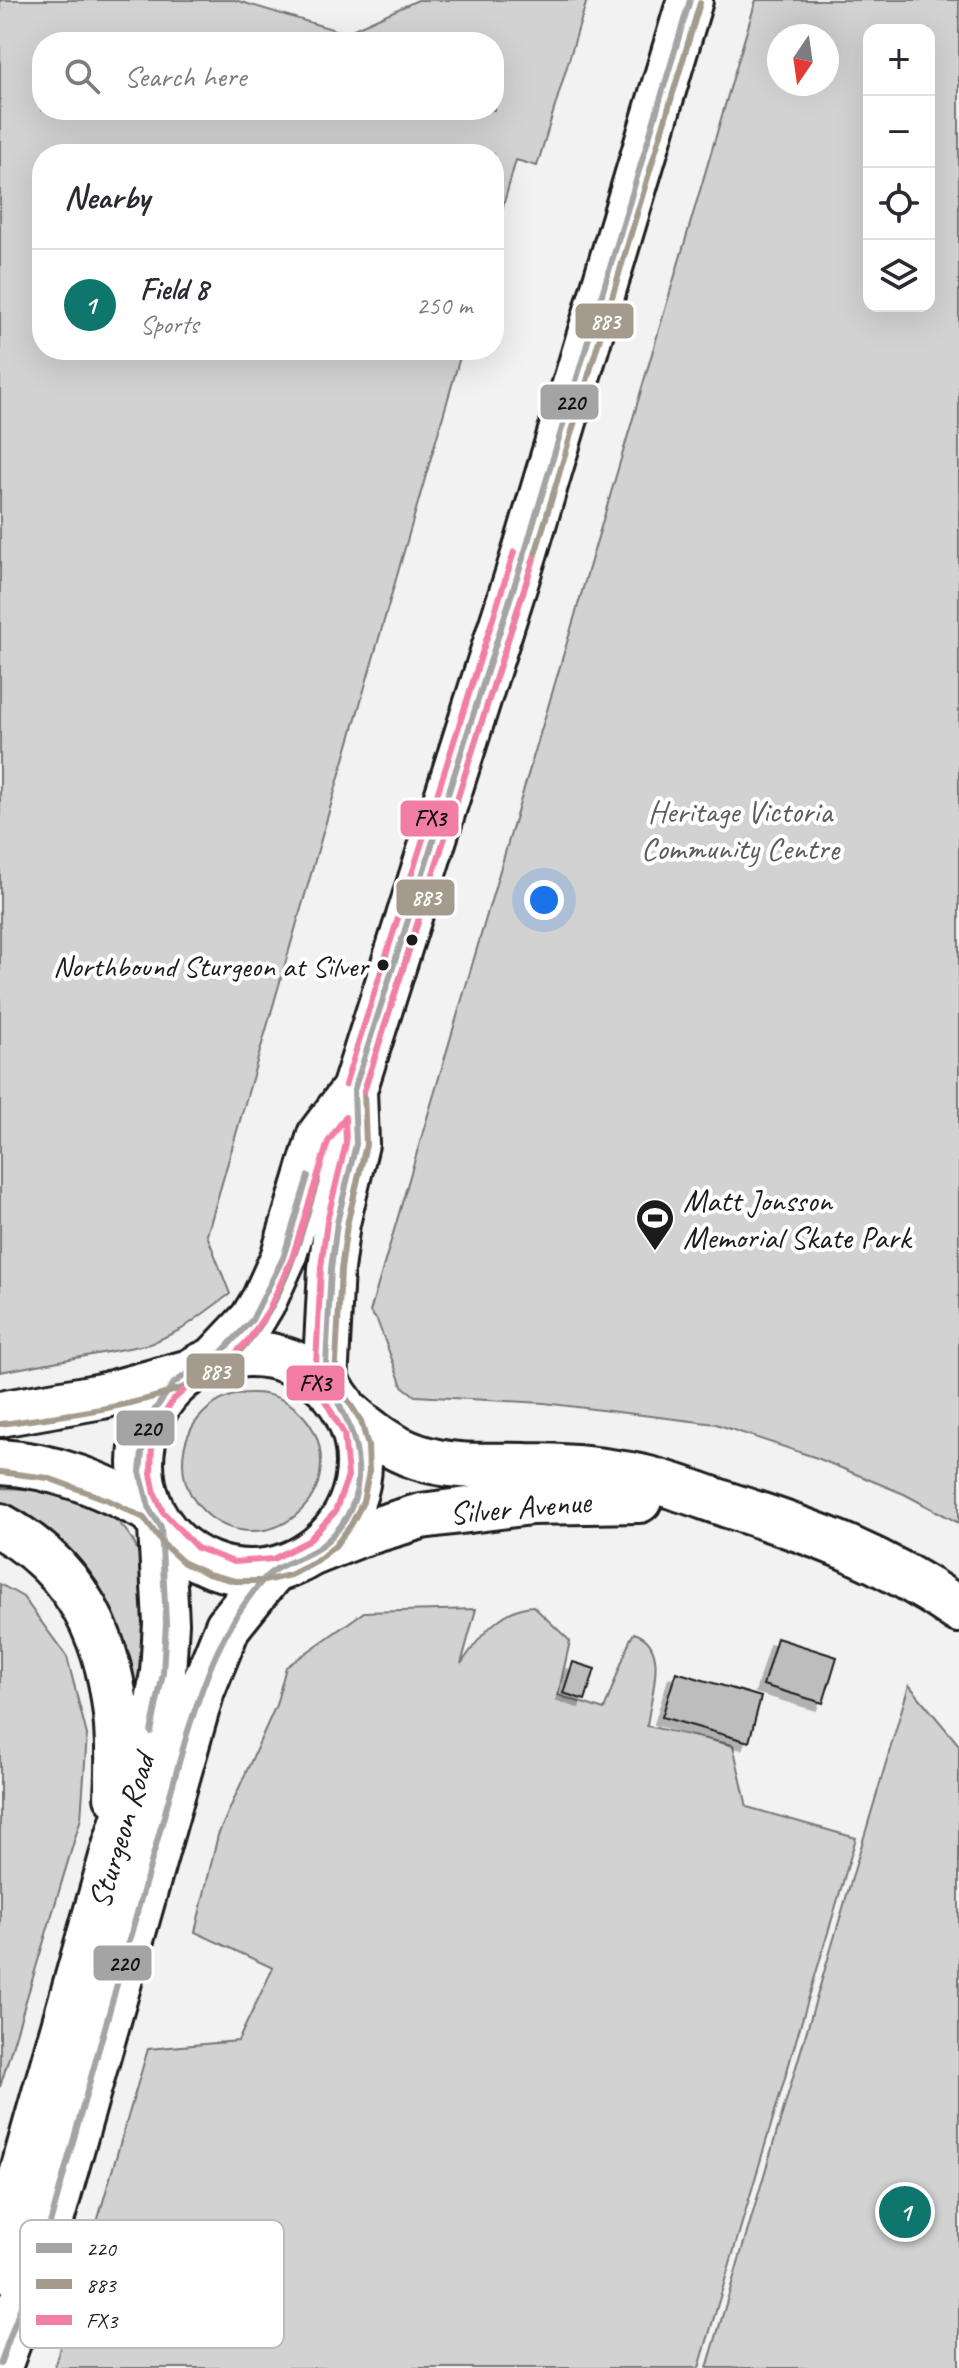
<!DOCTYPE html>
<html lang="en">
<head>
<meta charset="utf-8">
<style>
	body { margin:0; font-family:Caveat,sans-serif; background:#f2f2f3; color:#2b2b33 }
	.controls { position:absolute; right:24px; top:24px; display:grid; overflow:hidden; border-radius:16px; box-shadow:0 8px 32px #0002 }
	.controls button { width:72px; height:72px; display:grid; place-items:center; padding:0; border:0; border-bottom:2px solid #e1e1e2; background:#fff; color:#2b2b33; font:40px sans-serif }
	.compass { position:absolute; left:767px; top:24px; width:72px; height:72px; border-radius:50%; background:#fff; box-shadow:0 8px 32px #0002; rotate:193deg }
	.you { position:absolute; left:544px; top:900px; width:28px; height:28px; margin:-20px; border:6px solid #fff; border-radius:50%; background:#1a73e8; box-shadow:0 0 0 12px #1a73e833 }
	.badge { display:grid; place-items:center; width:52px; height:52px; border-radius:50%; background:#0f766e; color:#fff; font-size:26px; font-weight:700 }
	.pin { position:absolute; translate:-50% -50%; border:4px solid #fff; box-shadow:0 2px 8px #0006 }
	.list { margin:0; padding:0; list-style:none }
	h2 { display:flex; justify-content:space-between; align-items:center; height:104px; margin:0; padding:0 32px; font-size:34px }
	h2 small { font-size:26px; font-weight:400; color:#7c7c81 }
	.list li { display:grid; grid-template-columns:52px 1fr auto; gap:24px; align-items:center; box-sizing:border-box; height:112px; padding:0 32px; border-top:2px solid #e1e1e2 }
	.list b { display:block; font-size:30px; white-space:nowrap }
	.list p { margin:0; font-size:26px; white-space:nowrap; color:#7c7c81 }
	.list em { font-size:26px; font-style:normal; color:#7c7c81 }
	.icon { flex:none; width:44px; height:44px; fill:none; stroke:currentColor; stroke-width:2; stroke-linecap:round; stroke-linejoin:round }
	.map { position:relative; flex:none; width:959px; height:2368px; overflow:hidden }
	.search { position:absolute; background:#fff; box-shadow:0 8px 32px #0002; left:32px; top:32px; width:472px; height:88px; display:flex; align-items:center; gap:20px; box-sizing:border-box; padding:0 28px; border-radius:32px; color:#7c7c81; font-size:30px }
	.panel { position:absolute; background:#fff; box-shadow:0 8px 32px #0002; left:32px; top:144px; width:472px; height:216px; border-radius:32px }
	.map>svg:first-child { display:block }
	.green { fill:#d2d2d2; stroke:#777; stroke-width:2; fill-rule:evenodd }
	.building { fill:#bdbdbd; stroke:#1c1c1c; stroke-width:2; filter:url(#shadow) }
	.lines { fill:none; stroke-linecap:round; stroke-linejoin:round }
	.tertiary-casing { stroke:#1c1c1c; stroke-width:50 }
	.secondary-casing { stroke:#1c1c1c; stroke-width:50 }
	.tertiary { stroke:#fff; stroke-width:44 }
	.secondary { stroke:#fff; stroke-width:44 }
	.bus-1-casing { stroke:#fff; stroke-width:12 }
	.bus-2-casing { stroke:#fff; stroke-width:12 }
	.bus-3-casing { stroke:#fff; stroke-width:12 }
	.bus-1 { stroke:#a4a4a4; stroke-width:6 }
	.bus-2 { stroke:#a49b8d; stroke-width:6 }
	.bus-3 { stroke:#f27ea6; stroke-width:6 }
	.bus-dot { fill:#1c1c1c; stroke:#fff; stroke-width:3 }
	.labels { text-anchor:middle; stroke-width:8; stroke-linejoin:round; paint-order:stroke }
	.bus-label { font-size:30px; fill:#1c1c1c; stroke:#fff; text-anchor:end }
	.park-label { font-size:32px; fill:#5c5c5c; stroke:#fff }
	.poi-label { font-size:32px; fill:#1c1c1c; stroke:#fff; text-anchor:start }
	.street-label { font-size:32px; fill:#1c1c1c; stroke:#fff }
	.key { fill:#fff; stroke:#bbb; stroke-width:2 }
	.key-label { font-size:22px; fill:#1c1c1c }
	.line-badge { stroke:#fff; stroke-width:3 }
	.badge-label { font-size:22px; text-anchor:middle; font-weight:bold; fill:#fff }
	.pale-badge-label { font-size:22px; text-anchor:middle; font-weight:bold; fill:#111 }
</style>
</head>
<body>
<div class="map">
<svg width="959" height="2368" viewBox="0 0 959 2368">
	<defs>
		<filter id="shadow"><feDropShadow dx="-7" dy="7" stdDeviation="0" flood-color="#0004"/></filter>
	</defs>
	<rect width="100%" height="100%" fill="#f2f2f2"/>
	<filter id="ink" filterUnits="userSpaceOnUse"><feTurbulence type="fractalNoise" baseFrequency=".0125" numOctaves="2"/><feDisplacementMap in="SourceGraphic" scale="16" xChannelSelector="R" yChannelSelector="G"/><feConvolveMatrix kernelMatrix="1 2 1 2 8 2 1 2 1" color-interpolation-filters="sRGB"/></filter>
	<g filter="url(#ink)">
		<path class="green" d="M0,0H235L345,33L418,0H587L537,166L516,160L494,238V154H42V350H462L207,1235L230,1294L182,1329L150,1344L0,1372ZM42,42H494V110H42Z
			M756,0H959V1523L904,1494L817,1458L716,1424L544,1403L415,1396L402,1386L377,1320L370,1312ZM869,30H929V306H869ZM779,36H827V84H779Z
			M183 1462a69 69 0 1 1 138 0a69 69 0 1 1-138 0Z
			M0,1488C55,1489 131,1501 142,1567C148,1605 144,1646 142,1684H134L122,1634L91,1578L52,1538L0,1503Z
			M0,1584L23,1597L67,1657L87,1735L81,1818L0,2087Z
			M533,1606L570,1641L558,1695L604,1710L630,1640L634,1633C671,1644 650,1697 647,1726L733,1745L747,1807L856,1838L699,2368H54L148,2049L238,2041L273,1968L195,1932L218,1835L276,1705L286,1667L364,1612L476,1609L461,1664C478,1639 500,1608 533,1606Z
			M909,1685L959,1745V2368H707Z"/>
		<path class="building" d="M777,1638L837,1657L823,1703L763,1685Z
			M573,1662L595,1669L585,1700L563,1693Z
			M676,1672L761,1697L749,1742L662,1717Z"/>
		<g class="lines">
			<g class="tertiary-casing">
				<path id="tertiary" d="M347,1412C369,1431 390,1448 418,1457C453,1469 490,1465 527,1466C561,1466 596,1469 630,1475C663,1481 696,1494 728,1505C816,1533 883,1557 959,1610
					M0,1414L102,1396L187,1373
					M0,1462C56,1465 101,1485 150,1510
					M310,1554L358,1535L421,1516L531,1502L639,1500"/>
			</g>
			<g class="secondary-casing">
				<path id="secondary" d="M141 1463a109 109 0 1 1 218 0a109 109 0 1 1-218 0Z
					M215,1359L252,1320L264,1300L283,1258L320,1135L354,1090L524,555L690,0
					M325,1383L331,1269L337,1223L356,1144L354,1090
					M0,1526C103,1582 124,1687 117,1796
					M0,2269L6,2232L37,2121L114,1850L155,1720L163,1673L166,1623L161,1527
					M0,2364L46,2238L202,1690L228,1626L273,1570"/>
			</g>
			<use href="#tertiary" class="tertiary"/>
			<use href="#secondary" class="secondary"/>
			<g class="bus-1-casing">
				<path id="bus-1" d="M151,1732L163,1673L166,1623L161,1527L150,1510L140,1472L144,1433L151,1415L174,1383L200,1365L215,1359L252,1320L283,1258L308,1176
					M0,2364L46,2238L187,1734C205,1678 223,1626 262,1581C277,1563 302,1560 320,1547C377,1502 363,1434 325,1383L331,1269L337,1223L356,1144L354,1090L524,555L690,0"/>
			</g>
			<g class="bus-2-casing">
				<path id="bus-2" d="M1,1424C65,1415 176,1404 226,1364C249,1345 268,1317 280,1290C297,1255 306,1216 318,1179
					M0,1472L48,1478L108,1500L144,1518L163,1544L184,1563L208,1574L235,1581H264L290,1575L314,1563L335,1546L351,1525L363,1502L369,1472L368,1446L361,1421L335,1380L341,1270L347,1225L366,1145L364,1091L534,558L700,3"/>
			</g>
			<g class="bus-3-casing">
				<path id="bus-3" d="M345,1085L514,552
					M364,1091L534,558
					M345,1117L346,1143L327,1221L321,1268L315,1383L344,1434L348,1476L335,1512L308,1541L273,1559L234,1562L197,1548L163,1512L155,1494L151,1474L152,1443L158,1424L173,1400L194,1381L228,1361L250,1338L268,1311L292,1258L328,1142Z"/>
			</g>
			<use href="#bus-1" class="bus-1"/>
			<use href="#bus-2" class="bus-2"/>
			<use href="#bus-3" class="bus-3"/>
		</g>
	</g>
	<defs>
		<g id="stadium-pin" transform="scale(2)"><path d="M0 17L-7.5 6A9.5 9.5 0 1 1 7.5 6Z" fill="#1c1c1c" stroke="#fff"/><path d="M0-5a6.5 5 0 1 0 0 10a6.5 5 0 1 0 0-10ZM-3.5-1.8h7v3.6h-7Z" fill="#fff"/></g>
	</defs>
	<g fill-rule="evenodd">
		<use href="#stadium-pin" x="655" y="1218"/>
	</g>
	<g class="bus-dot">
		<circle cx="412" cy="940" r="7"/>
		<circle cx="383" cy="965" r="7"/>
	</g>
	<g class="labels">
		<g class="bus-label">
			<text x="368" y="976">Northbound Sturgeon at Silver</text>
		</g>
		<g class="park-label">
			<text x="740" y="822">Heritage Victoria<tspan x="740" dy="37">Community Centre</tspan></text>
		</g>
		<g class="poi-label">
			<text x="683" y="1211">Matt Jonsson<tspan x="683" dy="37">Memorial Skate Park</tspan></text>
		</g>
		<g class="street-label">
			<text transform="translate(520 1507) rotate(-5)" y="11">Silver Avenue</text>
			<text transform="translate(121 1831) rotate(-73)" y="11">Sturgeon Road</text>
		</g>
	</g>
	<rect x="20" y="2220" width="264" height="128" rx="12" class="key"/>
	<rect x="36" y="2243" width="36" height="10" fill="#a4a4a4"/>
	<rect x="36" y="2279" width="36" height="10" fill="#a49b8d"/>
	<rect x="36" y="2315" width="36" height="10" fill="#f27ea6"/>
	<g class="key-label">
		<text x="86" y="2256">220</text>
		<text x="86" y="2292">883</text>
		<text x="86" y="2328">FX3</text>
	</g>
	<g class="line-badge">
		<rect x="574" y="302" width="61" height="38" rx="8" fill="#a49b8d"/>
		<rect x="539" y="383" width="61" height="38" rx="8" fill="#a4a4a4"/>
		<rect x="399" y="799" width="61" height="39" rx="8" fill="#f27ea6"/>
		<rect x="395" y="878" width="61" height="39" rx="8" fill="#a49b8d"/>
		<rect x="185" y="1352" width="61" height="38" rx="8" fill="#a49b8d"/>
		<rect x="285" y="1364" width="61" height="38" rx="8" fill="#f27ea6"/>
		<rect x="115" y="1409" width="61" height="38" rx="8" fill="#a4a4a4"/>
		<rect x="92" y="1944" width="61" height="38" rx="8" fill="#a4a4a4"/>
	</g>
	<g class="badge-label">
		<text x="605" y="329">883</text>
		<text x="426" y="905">883</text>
		<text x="215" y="1379">883</text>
	</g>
	<g class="pale-badge-label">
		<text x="570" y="410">220</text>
		<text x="430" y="826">FX3</text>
		<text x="315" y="1391">FX3</text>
		<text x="146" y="1436">220</text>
		<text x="123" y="1971">220</text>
	</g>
</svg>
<div class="controls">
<button>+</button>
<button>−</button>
<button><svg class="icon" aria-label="locate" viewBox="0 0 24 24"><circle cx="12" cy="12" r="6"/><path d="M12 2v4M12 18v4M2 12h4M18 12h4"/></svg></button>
<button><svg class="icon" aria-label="layers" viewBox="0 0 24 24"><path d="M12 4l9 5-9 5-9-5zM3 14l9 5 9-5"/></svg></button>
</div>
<svg class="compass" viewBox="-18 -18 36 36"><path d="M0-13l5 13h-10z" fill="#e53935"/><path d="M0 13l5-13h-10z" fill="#7c7c81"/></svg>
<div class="you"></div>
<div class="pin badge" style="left:905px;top:2212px">1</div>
<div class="search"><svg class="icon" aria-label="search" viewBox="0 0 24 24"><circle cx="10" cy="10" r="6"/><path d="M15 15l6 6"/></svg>Search here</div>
<section class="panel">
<h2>Nearby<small></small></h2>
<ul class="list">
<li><span class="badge">1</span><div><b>Field 8</b><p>Sports</p></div><em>250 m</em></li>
</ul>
</section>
</div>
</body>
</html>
